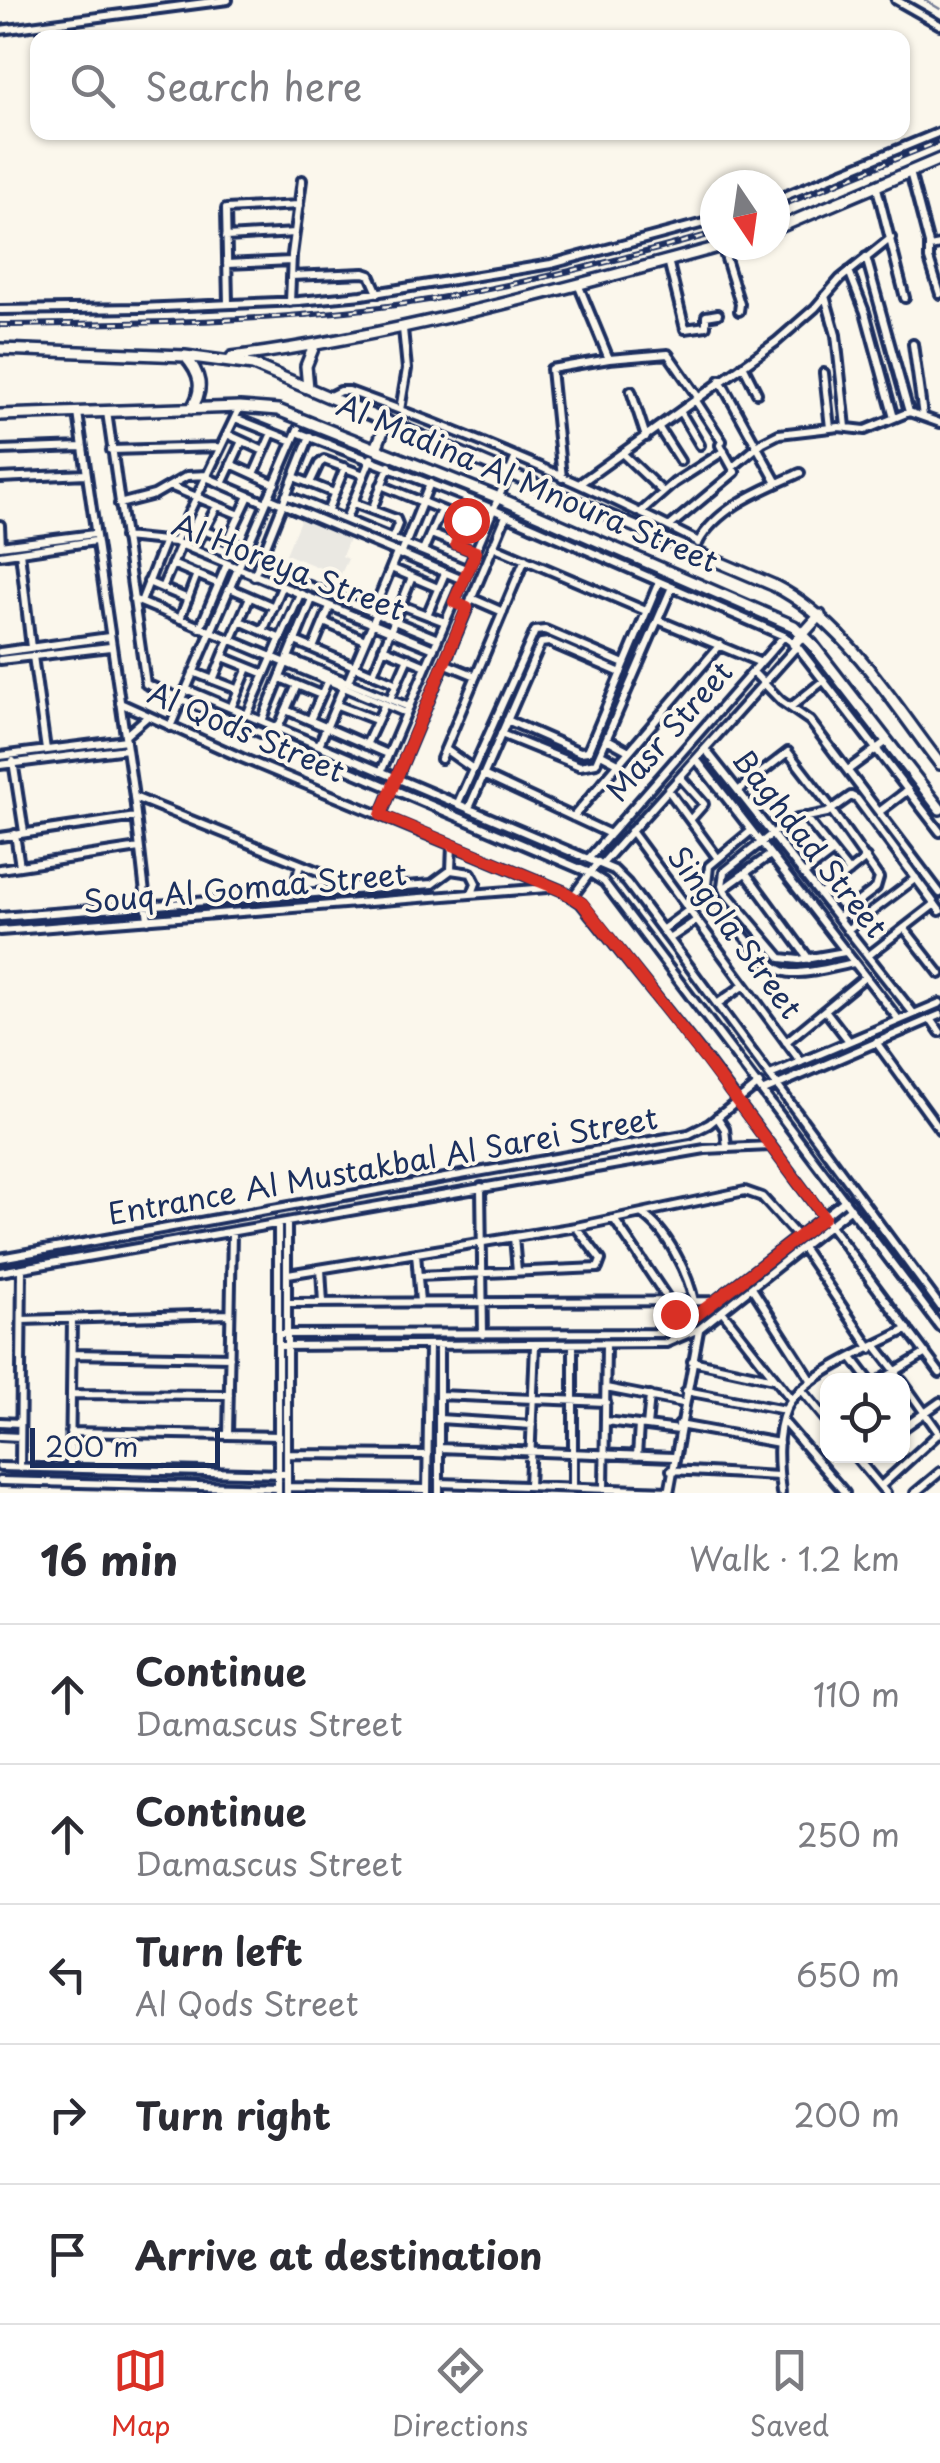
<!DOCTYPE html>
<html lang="en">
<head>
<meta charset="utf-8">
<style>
	body { margin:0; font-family:"Playpen Sans",sans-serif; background:#f2f2f3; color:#2b2b33 }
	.controls { position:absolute; right:30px; bottom:30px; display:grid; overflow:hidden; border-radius:20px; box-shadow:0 2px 8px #0004 }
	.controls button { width:90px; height:90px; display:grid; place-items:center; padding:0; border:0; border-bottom:2px solid #e1e1e2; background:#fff; color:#2b2b33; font:50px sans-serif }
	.compass { position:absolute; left:700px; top:170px; width:90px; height:90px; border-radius:50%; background:#fff; box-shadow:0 2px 8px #0004; rotate:167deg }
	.scale { position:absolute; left:30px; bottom:25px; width:190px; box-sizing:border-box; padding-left:10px; border:5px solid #1b2f5e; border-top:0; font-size:28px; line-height:35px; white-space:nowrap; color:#1b2f5e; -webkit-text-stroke:8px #fbf7ec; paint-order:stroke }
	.stop { position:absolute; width:30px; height:30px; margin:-22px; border:8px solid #d93025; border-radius:50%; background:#fff }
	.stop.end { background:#d93025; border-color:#fff; box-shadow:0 2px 10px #0008 }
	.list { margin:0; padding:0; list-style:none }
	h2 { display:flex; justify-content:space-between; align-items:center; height:130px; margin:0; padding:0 40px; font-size:42px }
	h2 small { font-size:32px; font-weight:400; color:#7c7c81 }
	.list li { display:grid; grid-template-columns:65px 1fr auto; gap:30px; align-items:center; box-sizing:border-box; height:140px; padding:0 40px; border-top:2px solid #e1e1e2 }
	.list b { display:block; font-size:38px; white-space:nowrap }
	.list p { margin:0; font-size:32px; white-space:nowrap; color:#7c7c81 }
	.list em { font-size:32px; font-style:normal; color:#7c7c81 }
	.icon { flex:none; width:55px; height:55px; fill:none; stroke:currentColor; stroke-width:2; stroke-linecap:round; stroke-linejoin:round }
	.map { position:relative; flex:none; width:940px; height:1493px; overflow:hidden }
	.search { position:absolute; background:#fff; box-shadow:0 2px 8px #0004; left:30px; right:30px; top:30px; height:110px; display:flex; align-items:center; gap:25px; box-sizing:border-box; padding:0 35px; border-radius:20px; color:#7c7c81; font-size:38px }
	.sheet { height:830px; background:#fff }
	nav { display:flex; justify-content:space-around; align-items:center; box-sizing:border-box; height:140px; border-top:2px solid #e1e1e2; background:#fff; font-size:28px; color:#7c7c81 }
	nav a { display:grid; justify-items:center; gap:5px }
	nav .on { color:#d93025 }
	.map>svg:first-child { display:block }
	.built { fill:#eae8e2 }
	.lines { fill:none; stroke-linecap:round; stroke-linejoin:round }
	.stream { stroke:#747e96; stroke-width:2.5 }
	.street-casing { stroke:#1b2f5e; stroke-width:14 }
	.secondary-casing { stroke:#1b2f5e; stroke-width:16 }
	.street { stroke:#fbf7ec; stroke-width:6 }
	.secondary { stroke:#fbf7ec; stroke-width:9 }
	.rail-casing { stroke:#1b2f5e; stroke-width:6 }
	.rail { stroke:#fbf7ec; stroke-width:2.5; stroke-dasharray:8; stroke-linecap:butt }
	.route { stroke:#d93025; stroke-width:12 }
	.labels { text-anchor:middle; stroke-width:8; stroke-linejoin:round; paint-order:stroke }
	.street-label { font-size:30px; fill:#1b2f5e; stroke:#fbf7ec }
</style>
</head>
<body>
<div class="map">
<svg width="940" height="1493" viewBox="0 0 940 1493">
	<rect width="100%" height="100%" fill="#fbf7ec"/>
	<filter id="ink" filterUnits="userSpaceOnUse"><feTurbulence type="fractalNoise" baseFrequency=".01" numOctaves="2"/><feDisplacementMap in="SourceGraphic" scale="20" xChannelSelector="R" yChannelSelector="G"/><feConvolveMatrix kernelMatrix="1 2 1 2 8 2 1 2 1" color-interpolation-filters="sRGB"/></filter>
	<g filter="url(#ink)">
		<path class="built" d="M301,518L349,539L342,556L348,559L340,576L286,554Z"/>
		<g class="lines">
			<path class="stream" d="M925,0L940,9"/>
			<g class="street-casing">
				<path id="street" d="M896,0L940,25
					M0,30L228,0
					M910,172L929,244V259L940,294
					M877,188L905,298
					M775,200L940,132
					M226,237L295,233
					M722,246L740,304L739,311
					M930,247L940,245
					M866,257L909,412
					M668,260L685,329L706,326V316L718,314
					M227,264L291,261
					M849,271L865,312L894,418
					M291,276L364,273L370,275L378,293
					M578,284L609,359
					M825,296L836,335L846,427
					M290,302L292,255L302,180
					M228,303L226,209L299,205
					M0,310L140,308L299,301L362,295L551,264L715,220
					M913,344L923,416
					M743,365L757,393
					M824,373L830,428
					M720,380L777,483
					M631,391L646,437
					M328,397L340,391H349C468,434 586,484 699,542
					M400,410L407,369L403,329
					M107,412L146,684L590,873L604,882L940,1327
					M78,413L134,797L148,920
					M681,413L700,445
					M235,418L293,441
					M659,428L680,461
					M297,432L474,501L784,636L797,646L940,832
					M227,434L264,451
					M0,450L82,447
					M111,450L220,447
					M624,455L663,492
					M231,464L275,484
					M733,467L763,442L779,434L839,427L865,430L909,412L940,423
					M254,474L272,433
					M206,477L266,503
					M294,477L334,493
					M0,478L86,474
					M562,478L551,369L609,359L668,354L698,397
					M310,483L319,464L324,460L364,475
					M222,484L242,441
					M579,484L776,342L815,308L840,279L891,238
					M381,485L466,520
					M170,486L240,515
					M286,495L468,570
					M268,498L463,580
					M353,503L396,519L398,524L392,539
					M119,504L154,495L187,476L208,475
					M372,510L389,466
					M327,512L345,467
					M641,512L674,483L724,451
					M346,519L371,458
					M0,525L1,546
					M669,527L735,472L720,445L722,441L696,401
					M203,530L247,548
					M431,534L476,552
					M124,537L175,542L434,649
					M228,540L249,496
					M175,542L240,407
					M698,543C718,506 765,489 800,473
					M456,544L474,501
					M0,546L94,534
					M493,546L646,611
					M194,549L217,506
					M423,551L441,510
					M20,552L31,648
					M0,555L95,541
					M401,555L430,483
					M172,564L219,584
					M258,565L438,639
					M391,568L438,588
					M254,576L310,436
					M148,582L188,599
					M162,588L181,544
					M230,588L274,607
					M471,598L503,612
					M133,599L406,713
					M141,602L165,540
					M401,605L445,622
					M373,612L397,553
					M427,615L445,573
					M180,619L197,574
					M658,620L761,663
					M240,621L281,639
					M324,622L365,640
					M200,628L227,564
					M263,631L282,587
					M231,641L250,597
					M295,641L397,684
					M313,648L330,607
					M383,648L426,666
					M0,652L109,637
					M33,656L46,750
					M223,657L265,674
					M288,658L409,707
					M0,660L110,647
					M444,663L476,676
					M193,672L239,690
					M753,672L781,701L810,721L940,893
					M373,674L412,577
					M280,678L321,695
					M213,680L229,641
					M348,681L377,613
					M186,689L614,870L627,883L669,939L940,1306
					M390,699L408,658
					M120,703L242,758L563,891L581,903L706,1059L940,1373
					M337,705L376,720
					M792,706L823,681
					M231,708L248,668
					M286,710L388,754
					M247,715L300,594
					M310,720L327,682
					M507,720L580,752L588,751L659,582
					M262,721L312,599
					M170,727L298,429
					M278,728L297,685
					M501,734L580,766L596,763L672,587
					M126,735L147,717
					M607,739L629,751
					M319,745L343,688
					M366,745L385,704
					M445,749L473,769
					M705,749L914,1014
					M601,754L618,763
					M0,756L126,740
					M441,759L525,559
					M696,759L899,1020
					M13,761L24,832
					M0,765L127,749
					M848,770L887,741
					M381,772L515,459
					M483,775L610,834
					M680,777L704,804L690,820
					M668,790L717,857
					M739,790L788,752L832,809
					M134,797L360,888
					M458,803L535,631L545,630L624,664
					M469,808L541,643L549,642L621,673
					M831,810L879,878L876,888L838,917
					M879,812L908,790
					M381,815L506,516
					M573,817L720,645
					M805,817L849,872
					M631,831L801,1062
					M751,831L709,866L707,885L713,896C729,916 766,972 791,973C811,974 834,967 854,963
					M15,834L20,866
					M0,837L136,817
					M589,858L784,636
					M602,864L797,646
					M0,869L139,848
					M451,870L471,873L476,883L473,891
					M746,873L809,959
					M804,874L833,852
					M723,889L770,855
					M293,895L300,864
					M820,895L866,858
					M573,896L598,862
					M0,917L432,884L451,870L452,845
					M904,928L940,974
					M662,930L689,910
					M847,930L916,878
					M0,931L547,888
					M669,939L697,920
					M845,952L799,960L781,958L726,893L722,886L724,872L782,826L797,819L827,813L851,796L857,799L940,911
					M868,956L935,904
					M717,1004L744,985
					M825,1010L849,1041
					M931,1019L940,1032
					M786,1042L865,977
					M876,1042L940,1130
					M770,1075L940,1003
					M764,1091L940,1015
					M717,1117L725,1129L727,1147
					M481,1187L483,1335
					M642,1214C667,1229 688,1274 694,1301
					M614,1219L669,1301L682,1328
					M514,1237L517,1271
					M802,1247L871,1349
					M416,1253L420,1302
					M0,1258L689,1134L709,1124L759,1084
					M321,1269L323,1303
					M0,1272L705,1149L770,1146
					M288,1274L576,1227L745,1191L762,1197L798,1237
					M418,1276L598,1268L601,1260L576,1227
					M752,1288L812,1381
					M288,1303L714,1301
					M722,1311L791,1399
					M22,1320L230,1314
					M279,1334L661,1333L689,1321L845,1200
					M439,1345V1493
					M573,1345V1487
					M280,1346L666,1343L699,1329L851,1208
					M876,1346L897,1373
					M72,1354L230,1357
					M853,1359L869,1380
					M692,1361L774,1379
					M881,1380L926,1353
					M606,1388L683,1403
					M801,1389L828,1422
					M686,1391L785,1410
					M71,1394L229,1395
					M439,1395L606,1402
					M439,1419L532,1425
					M606,1421L679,1430
					M783,1421L845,1493
					M0,1422L20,1423
					M679,1425L779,1443
					M647,1426L650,1396
					M902,1429L940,1402
					M70,1432L279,1436
					M228,1435L232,1232
					M0,1436L20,1437
					M439,1448L673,1457
					M288,1454L428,1455
					M637,1456L639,1425
					M855,1456L886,1493
					M0,1467L287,1474
					M20,1468L22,1269
					M70,1469L72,1319
					M671,1470L779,1476
					M0,1481L278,1488
					M439,1483L669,1491
					M529,1486L535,1345
					M881,1486L939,1433L902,1381
					M287,1487L427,1489
					M604,1489L606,1345
					M278,1493V1224
					M287,1493V1223
					M427,1493L429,1345
					M669,1493L699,1330
					M781,1493C778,1466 775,1434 786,1409C800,1376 876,1346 908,1329
					M915,1493L940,1472"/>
			</g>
			<g class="secondary-casing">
				<path id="secondary" d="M775,229L940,159
					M0,349L185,356L253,365L773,585C845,621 892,702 940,764
					M185,356C200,373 205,389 191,409
					M232,357C400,335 562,289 726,245
					M308,388L306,366L314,346
					M0,415L240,407L278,410L499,498L794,626L812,644L940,809
					M377,446L387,421
					M794,644L820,615"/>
			</g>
			<use href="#street" class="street"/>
			<use href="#secondary" class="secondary"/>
			<g class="rail-casing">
				<path id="rail" d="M775,208L940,141
					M0,325C134,323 270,323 403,304C509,288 613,262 715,233"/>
			</g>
			<use href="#rail" class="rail"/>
		</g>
	</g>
	<g class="lines" filter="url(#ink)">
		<path class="route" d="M466,520L456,544L476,552L454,602L467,608L381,815L563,891L582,903L706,1060L824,1217L689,1321L681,1326L675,1314"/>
	</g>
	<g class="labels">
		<g class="street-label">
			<text transform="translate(527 484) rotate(23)" y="10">Al Madina Al Mnoura Street</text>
			<text transform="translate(288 568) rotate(21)" y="10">Al Horeya Street</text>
			<text transform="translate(670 732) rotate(-49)" y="10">Masr Street</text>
			<text transform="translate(246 733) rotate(23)" y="10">Al Qods Street</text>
			<text transform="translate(809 844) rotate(52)" y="10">Baghdad Street</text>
			<text transform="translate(245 889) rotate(-5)" y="10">Souq Al Gomaa Street</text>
			<text transform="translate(734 933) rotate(54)" y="10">Singola Street</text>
			<text transform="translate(383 1167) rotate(-10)" y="10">Entrance Al Mustakbal Al Sarei Street</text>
		</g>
	</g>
</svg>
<div class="controls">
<button><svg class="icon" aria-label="locate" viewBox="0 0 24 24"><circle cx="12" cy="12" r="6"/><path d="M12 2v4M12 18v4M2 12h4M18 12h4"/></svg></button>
</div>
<svg class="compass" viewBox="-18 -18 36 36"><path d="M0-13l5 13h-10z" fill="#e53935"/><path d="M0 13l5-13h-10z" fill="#7c7c81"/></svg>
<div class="scale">200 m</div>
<div class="stop" style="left:466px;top:520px"></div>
<div class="stop end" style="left:675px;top:1314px"></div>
<div class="search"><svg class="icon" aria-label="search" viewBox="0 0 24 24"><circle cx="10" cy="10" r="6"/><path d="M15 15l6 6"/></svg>Search here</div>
</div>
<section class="sheet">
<h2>16 min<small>Walk · 1.2 km</small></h2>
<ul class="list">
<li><svg class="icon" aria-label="ahead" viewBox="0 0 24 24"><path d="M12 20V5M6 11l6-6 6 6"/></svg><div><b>Continue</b><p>Damascus Street</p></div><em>110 m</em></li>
<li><svg class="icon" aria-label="ahead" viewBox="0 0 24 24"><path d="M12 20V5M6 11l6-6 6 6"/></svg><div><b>Continue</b><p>Damascus Street</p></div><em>250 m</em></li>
<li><svg class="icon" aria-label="left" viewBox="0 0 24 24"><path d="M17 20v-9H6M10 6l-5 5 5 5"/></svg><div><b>Turn left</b><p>Al Qods Street</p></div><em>650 m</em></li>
<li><svg class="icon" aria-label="right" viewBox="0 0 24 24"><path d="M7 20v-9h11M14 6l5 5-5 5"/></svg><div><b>Turn right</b></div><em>200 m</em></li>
<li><svg class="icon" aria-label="arrive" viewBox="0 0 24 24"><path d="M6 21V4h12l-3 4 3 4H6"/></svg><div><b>Arrive at destination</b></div></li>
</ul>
</section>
<nav>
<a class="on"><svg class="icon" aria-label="map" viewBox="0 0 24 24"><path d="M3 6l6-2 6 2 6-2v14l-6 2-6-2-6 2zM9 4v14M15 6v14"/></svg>Map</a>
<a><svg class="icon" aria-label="directions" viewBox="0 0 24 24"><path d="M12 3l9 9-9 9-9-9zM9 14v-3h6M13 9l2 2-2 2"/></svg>Directions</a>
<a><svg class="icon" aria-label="saved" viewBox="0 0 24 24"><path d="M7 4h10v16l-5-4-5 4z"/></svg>Saved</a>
</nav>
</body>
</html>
